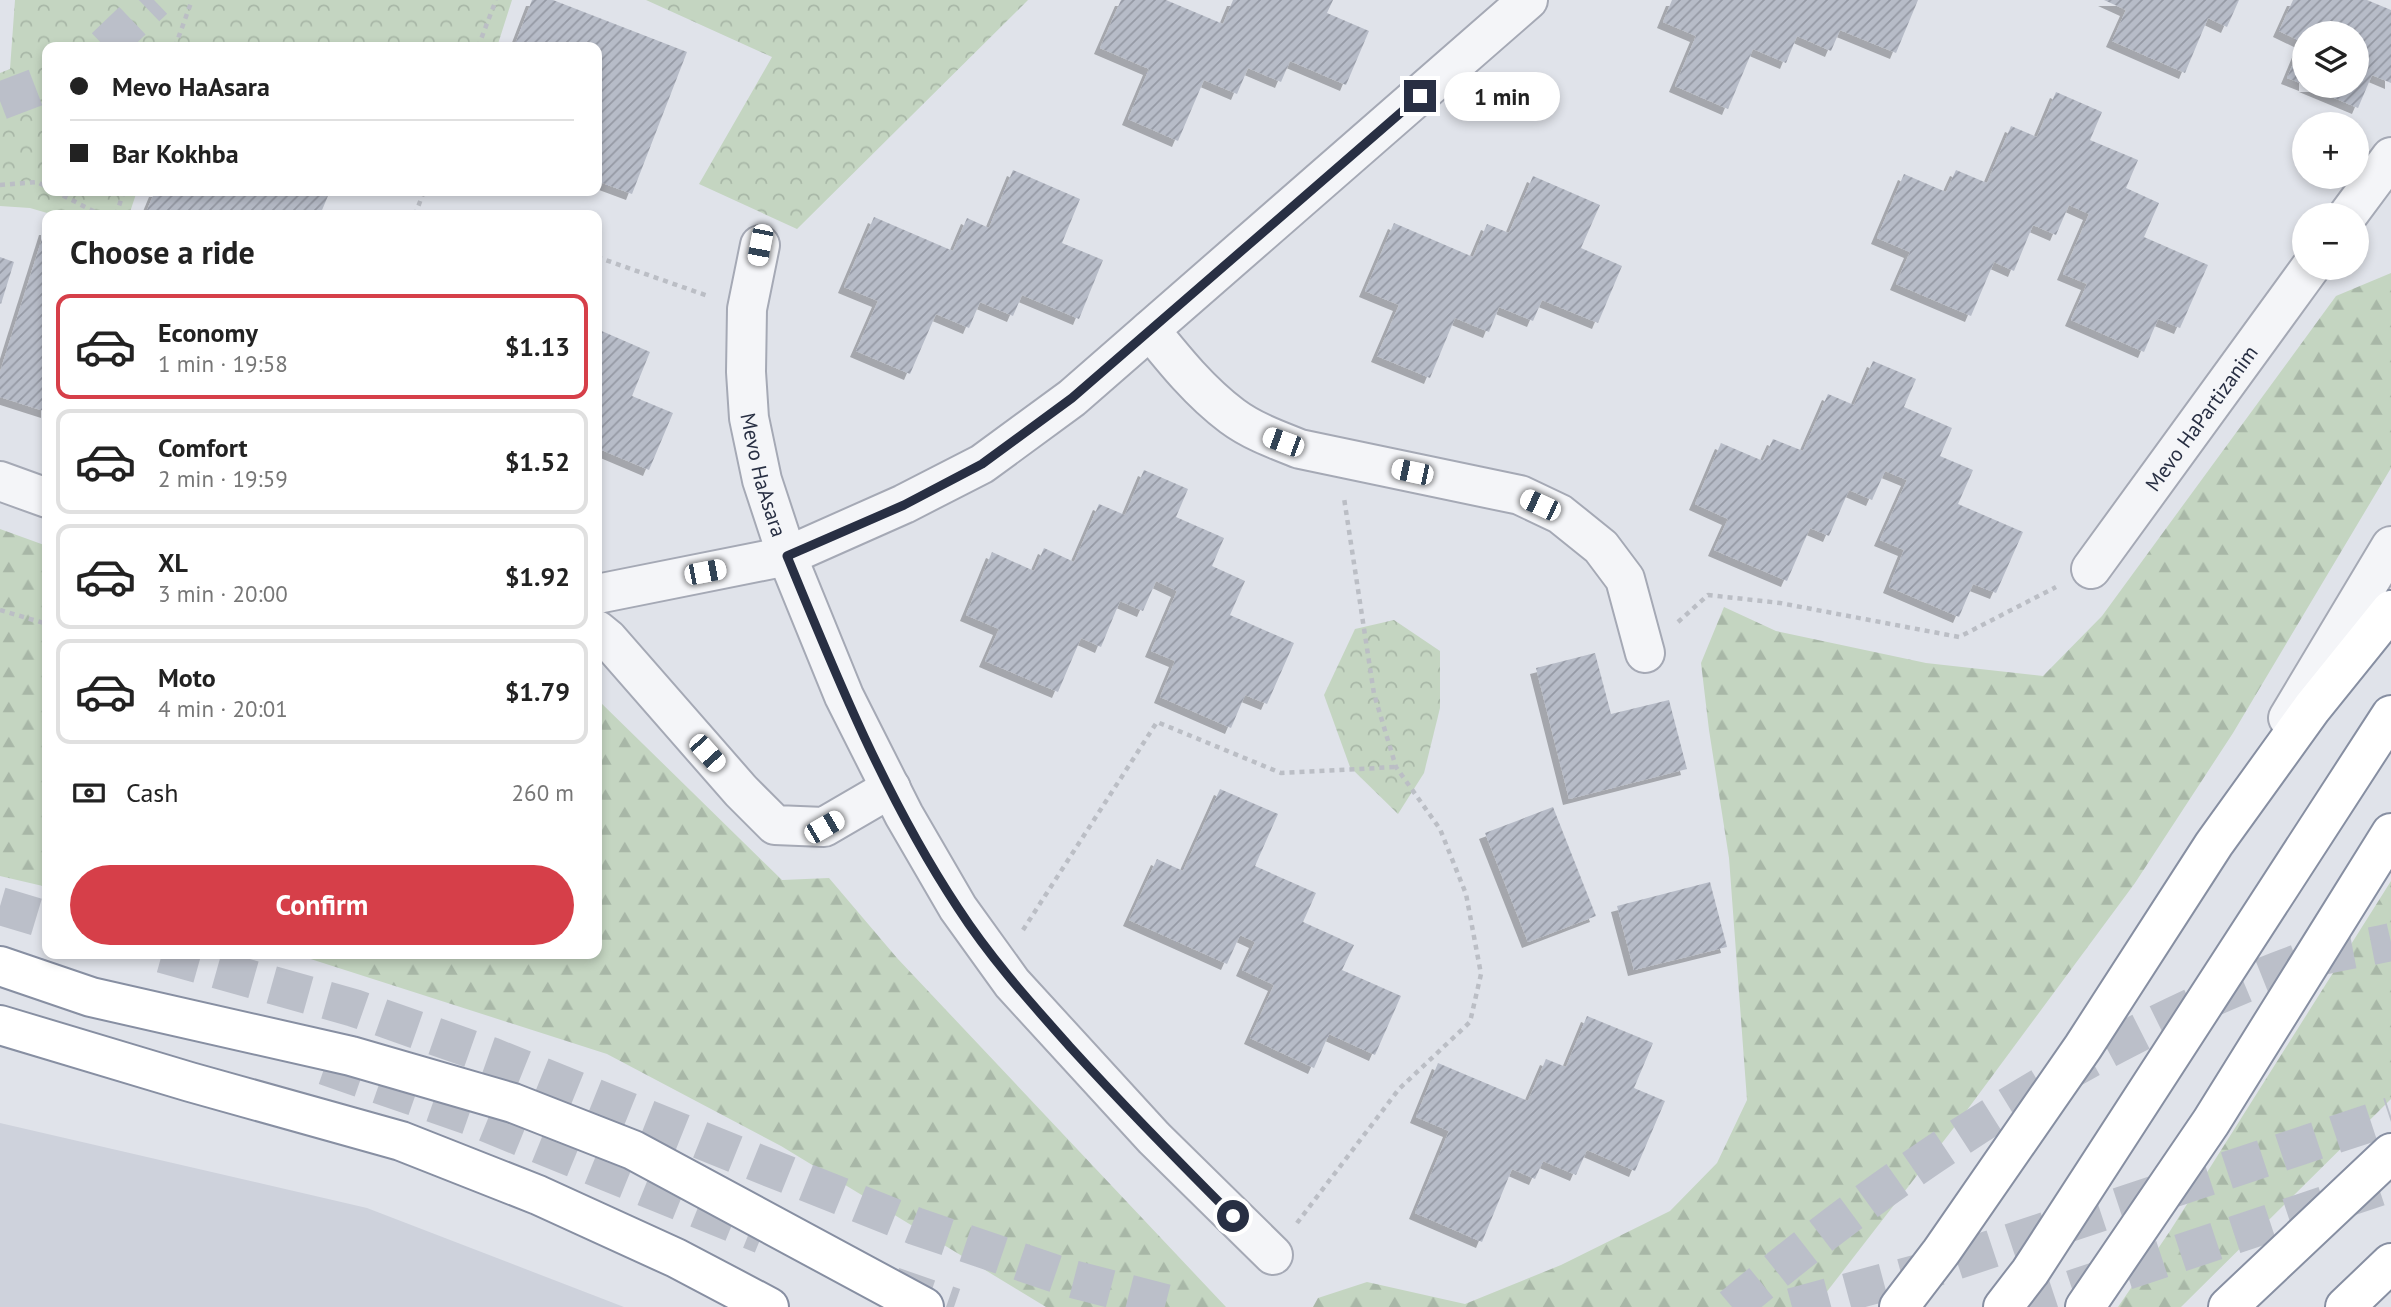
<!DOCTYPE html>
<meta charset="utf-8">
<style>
body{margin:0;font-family:"PT Sans",sans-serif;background:#f2f2f2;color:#222;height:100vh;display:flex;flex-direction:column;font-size:26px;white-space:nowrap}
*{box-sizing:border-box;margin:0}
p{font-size:23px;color:#767676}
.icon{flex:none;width:38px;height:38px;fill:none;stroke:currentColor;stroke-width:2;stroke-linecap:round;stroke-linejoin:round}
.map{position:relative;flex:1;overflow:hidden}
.side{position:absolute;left:42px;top:210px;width:560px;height:749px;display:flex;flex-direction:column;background:#fff;border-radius:14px;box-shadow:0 4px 10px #0003}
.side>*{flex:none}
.top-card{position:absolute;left:42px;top:42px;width:560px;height:154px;border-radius:14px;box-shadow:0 4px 10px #0003;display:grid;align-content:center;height:154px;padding:0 28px;background:#fff}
.controls{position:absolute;left:2292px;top:21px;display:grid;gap:14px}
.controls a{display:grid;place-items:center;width:77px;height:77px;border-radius:50%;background:#fff;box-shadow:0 4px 10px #0003;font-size:35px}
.end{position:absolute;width:32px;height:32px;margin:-16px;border:9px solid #282f43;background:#fff;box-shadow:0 0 0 4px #fff}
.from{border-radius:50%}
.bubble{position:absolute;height:49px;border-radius:24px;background:#fff;box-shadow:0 4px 10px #0003;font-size:23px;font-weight:600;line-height:49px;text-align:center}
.car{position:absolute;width:21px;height:42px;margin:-21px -10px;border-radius:9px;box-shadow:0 0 5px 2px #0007;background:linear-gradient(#fff 24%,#345 0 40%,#fff 0 76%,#345 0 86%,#fff 0)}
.top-card b{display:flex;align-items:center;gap:24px;height:66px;font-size:26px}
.top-card b+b{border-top:2px solid #e0e0e0}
.top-card i{width:18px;height:18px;background:#222}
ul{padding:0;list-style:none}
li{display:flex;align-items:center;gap:21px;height:105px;margin:0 14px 10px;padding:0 14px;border:4px solid #e0e0e0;border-radius:14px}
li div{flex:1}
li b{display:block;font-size:26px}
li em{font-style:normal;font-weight:600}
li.selected{border-color:#d63f49}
li>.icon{width:63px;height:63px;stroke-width:1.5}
h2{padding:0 28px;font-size:32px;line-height:84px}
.pay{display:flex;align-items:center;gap:18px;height:77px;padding:0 28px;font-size:26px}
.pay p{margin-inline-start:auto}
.action{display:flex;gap:14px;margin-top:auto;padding:14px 28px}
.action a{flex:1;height:80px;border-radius:42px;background:#d63f49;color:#fff;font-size:28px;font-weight:600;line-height:80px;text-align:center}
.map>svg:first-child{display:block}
.built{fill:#ced2dc}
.forest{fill:url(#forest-firs)}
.park{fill:url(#park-crowns)}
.building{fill:url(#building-hatch);filter:url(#shadow)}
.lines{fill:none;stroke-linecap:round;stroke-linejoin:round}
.minor-tunnel{stroke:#bbbfc9;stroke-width:38;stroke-dasharray:38 19;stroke-linecap:butt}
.highway-tunnel{stroke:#bbbfc9;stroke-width:38;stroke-dasharray:38 19;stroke-linecap:butt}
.minor-casing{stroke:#a5a9b5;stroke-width:42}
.highway-casing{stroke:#878fa2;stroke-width:42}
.path{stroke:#bbbec5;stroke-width:4.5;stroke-dasharray:5 5;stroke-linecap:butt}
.minor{stroke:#f4f5f8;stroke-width:38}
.highway{stroke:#fff;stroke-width:38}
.route{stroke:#282f43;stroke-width:9}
.labels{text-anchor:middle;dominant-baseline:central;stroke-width:5;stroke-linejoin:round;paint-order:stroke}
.street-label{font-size:21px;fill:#282f43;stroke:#f0f3f7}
</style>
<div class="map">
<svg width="2391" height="1307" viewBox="0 0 2391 1307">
<defs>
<pattern id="forest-firs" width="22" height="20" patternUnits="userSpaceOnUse" patternTransform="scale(1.75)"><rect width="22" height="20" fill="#c4d5c1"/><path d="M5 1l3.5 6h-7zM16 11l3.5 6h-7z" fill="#a8b7a7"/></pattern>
<pattern id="park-crowns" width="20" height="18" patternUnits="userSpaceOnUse" patternTransform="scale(1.75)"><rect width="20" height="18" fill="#c4d5c1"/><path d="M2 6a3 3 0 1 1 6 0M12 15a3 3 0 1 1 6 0" fill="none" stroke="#a8b7a7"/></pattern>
<pattern id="building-hatch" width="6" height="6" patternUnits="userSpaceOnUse" patternTransform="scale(1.75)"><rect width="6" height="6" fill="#b7bcc8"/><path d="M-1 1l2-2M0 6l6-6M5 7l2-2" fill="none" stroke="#9599a4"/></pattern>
<filter id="shadow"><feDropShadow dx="-6" dy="6" stdDeviation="0" flood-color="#0004"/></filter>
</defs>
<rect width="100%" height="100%" fill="#e0e3ea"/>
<polygon class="built" points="0,1123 367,1208 624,1307 0,1307"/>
<g class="forest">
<polygon points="2391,273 2391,468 2233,733 2135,883 1956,1125 1815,1307 1313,1307 1318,1298 1367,1282 1465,1304 1561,1265 1670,1211 1717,1163 1747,1100 1729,858 1709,730 1701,663 1724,607 1776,631 1926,663 2043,676 2102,616 2336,296"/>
<polygon points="0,529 47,546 47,887 0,876"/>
<polygon points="597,699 782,880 829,878 897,958 1226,1307 1046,1307 781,1146 607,1054 295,954 597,954"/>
<polygon points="2391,881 2391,1099 2181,1307 2118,1307 2170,1231"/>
</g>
<g class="park">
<polygon points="15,0 512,0 497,47 47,47 47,191 137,191 129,215 54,215 30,208 0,206 0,73 10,69"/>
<polygon points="646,0 1028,0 797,229 699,184 772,57"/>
<polygon points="1394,620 1440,651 1440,708 1424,773 1398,814 1350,767 1324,695 1355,629"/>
</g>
<g class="building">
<polygon points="532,0 553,0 687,52 632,194 597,181 597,47 514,47"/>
<polygon points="1121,0 1166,0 1223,24 1233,0 1333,0 1327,13 1369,31 1346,85 1290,61 1281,82 1248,68 1237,94 1204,80 1178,141 1128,119 1149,69 1100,48"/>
<polygon points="1672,0 1918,0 1896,53 1840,30 1831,51 1797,36 1786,63 1753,49 1728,109 1675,86 1696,36 1663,22"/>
<polygon points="2104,0 2239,0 2227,27 2208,18 2185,73 2112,41 2126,10"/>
<polygon points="2293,0 2367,0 2391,10 2391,83 2372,75 2358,108 2305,86 2357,86 2357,33 2305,33 2305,85 2287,78 2302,42 2279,31"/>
<polygon points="2056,92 2102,112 2090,140 2138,160 2126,188 2159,203 2144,237 2208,265 2180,328 2158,319 2144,352 2071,320 2087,284 2063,274 2089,214 2069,205 2056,235 2033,225 2014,271 1994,262 1971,316 1896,284 1910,252 1877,238 1904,174 1946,192 1956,170 1987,183 2011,126 2037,137"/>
<polygon points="1013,170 1080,199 1062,243 1103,260 1079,319 1022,295 1013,316 980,302 969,328 936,314 910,374 856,351 878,301 844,287 874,217 953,251 967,218 989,228"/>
<polygon points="1533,176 1600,205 1581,248 1622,266 1598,323 1542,300 1533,321 1499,307 1489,332 1455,318 1430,378 1377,356 1399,305 1365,291 1394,223 1473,257 1487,224 1509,233"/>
<polygon points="155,191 330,191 320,215 145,215"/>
<polygon points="45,229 47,229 47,412 0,397 0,372"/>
<polygon points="0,257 14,262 1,304 0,303"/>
<polygon points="597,329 650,352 632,396 673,413 649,470 597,448"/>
<polygon points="1873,361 1916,379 1904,407 1952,428 1940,456 1973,470 1958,504 2023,532 1996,593 1973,584 1959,617 1889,587 1904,550 1880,540 1907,480 1885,471 1872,500 1849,490 1829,536 1810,528 1787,581 1714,550 1728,519 1695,504 1721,443 1763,461 1773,439 1803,451 1828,394 1854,405"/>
<polygon points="1144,470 1188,489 1176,517 1224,538 1212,566 1245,581 1230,615 1294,643 1267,704 1245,695 1231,728 1160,697 1175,661 1151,651 1177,591 1156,581 1143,611 1120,601 1101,647 1081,638 1058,692 985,661 999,629 966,615 992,552 1034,571 1044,548 1074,562 1099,504 1125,515"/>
<polygon points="1595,653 1611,714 1669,700 1687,769 1569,799 1536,668"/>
<polygon points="1220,789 1278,814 1255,866 1316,893 1303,922 1354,945 1342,970 1401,996 1375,1055 1329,1034 1314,1068 1250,1038 1274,985 1242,970 1255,942 1240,935 1227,964 1129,920 1157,859 1183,871"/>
<polygon points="1553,807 1596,916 1528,942 1485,833"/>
<polygon points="1710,882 1727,947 1634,970 1617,906"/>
<polygon points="1587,1016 1653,1043 1634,1088 1665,1101 1635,1171 1587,1150 1576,1175 1543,1161 1535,1179 1512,1169 1482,1242 1415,1213 1449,1131 1416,1117 1438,1063 1528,1101 1546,1059 1566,1067"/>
</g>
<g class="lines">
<g class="minor-tunnel">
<polyline points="105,47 154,0"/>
<polyline points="0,101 47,83"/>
</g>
<g class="highway-tunnel">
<polyline points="0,906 47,920"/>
<polyline points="162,954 354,1008 491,1056 915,1226 1065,1277 1181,1307"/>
<polyline points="325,1066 469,1116 762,1235"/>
<polyline points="893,1286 954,1307"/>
<path d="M 1732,1307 C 1896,1169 2096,1037 2298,963 C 2327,953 2361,949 2391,942"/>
<polyline points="1792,1307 1919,1273 2391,1116"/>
<polyline points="2018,1307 2391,1183"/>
</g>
<g class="minor-casing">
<g id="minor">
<polyline points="2348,215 2391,157"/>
<path id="s1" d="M 760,245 L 747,309 L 746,372 L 749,418 L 762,480 L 787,556 L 844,696 L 904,815 L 958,908 L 1012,983 L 1154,1138 L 1273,1255"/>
<path d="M 1150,330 C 1175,361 1200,392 1232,416 C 1252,431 1277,440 1300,449 L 1520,495 L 1560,514 L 1601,547 L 1625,579 L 1645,653"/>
<polyline points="0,481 47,498"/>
<path id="s2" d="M 2091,569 L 2310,268"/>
<polyline points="597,594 787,556 904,504 982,464 1072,398 1528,0"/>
<polyline points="597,630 608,639 741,791 775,825 824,827 891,788"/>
<polyline points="2288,718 2391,546"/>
</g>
</g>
<g class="highway-casing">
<g id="highway">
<polyline points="0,966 91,997 351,1056 513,1103 633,1150 924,1307"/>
<polyline points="0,1025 190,1082 401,1141 538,1195 676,1258 769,1307"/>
<polyline points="1899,1307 1941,1252 2083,1047 2214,844 2312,708 2391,610"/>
<polyline points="2003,1307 2030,1272 2391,715"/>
<polyline points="2085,1307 2211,1122 2391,833"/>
<polyline points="2228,1307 2391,1153"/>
<polyline points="2345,1307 2391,1263"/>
</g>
</g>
<g class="path">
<polyline points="175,47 192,0"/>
<polyline points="478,47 496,0"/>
<polyline points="0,185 37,182 47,187"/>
<polyline points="54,191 101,215"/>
<polyline points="116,215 124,191"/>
<polyline points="415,215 424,191"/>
<polyline points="597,257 708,296"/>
<polyline points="0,610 47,624"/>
<polyline points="1678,622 1708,595 1780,603 1959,637 2056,587"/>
<polyline points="1023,930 1157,722 1281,773 1396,767"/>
<polyline points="1297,1223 1399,1089 1470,1022 1481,974 1466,894 1440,829 1396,767 1374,694 1344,498"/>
</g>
<use href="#minor" class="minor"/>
<use href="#highway" class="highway"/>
</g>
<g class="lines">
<path class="route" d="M 1233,1216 C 1178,1161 1124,1106 1071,1048 C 1031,1003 991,959 958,908 C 886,799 836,676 787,556 L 904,505 L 982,464 L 1072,398 L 1420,96"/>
</g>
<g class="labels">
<g class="street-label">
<text stroke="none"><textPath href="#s2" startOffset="187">Mevo HaPartizanim</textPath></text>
<text stroke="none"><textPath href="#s1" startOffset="233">Mevo HaAsara</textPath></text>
</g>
</g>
</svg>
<div class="controls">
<a><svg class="icon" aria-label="layers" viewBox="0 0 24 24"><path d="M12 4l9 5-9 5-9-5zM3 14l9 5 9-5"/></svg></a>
<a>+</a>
<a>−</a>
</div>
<i class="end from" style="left:1233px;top:1216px"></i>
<i class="end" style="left:1420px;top:96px"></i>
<div class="bubble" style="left:1444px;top:72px;width:116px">1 min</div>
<i class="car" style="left:760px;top:245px;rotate:191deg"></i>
<i class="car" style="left:1283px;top:442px;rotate:290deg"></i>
<i class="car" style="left:1412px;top:472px;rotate:282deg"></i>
<i class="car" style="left:1540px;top:505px;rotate:295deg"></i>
<i class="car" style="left:705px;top:572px;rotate:79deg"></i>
<i class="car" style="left:707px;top:753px;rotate:138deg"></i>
<i class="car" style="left:824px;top:827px;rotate:60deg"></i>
<div class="top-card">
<b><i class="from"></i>Mevo HaAsara</b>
<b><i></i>Bar Kokhba</b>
</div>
<section class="side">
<h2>Choose a ride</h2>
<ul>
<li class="selected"><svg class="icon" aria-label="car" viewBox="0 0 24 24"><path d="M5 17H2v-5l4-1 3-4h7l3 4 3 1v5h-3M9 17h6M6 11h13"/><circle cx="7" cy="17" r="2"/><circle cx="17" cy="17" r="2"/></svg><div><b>Economy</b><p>1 min · 19:58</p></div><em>$1.13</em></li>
<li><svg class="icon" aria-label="car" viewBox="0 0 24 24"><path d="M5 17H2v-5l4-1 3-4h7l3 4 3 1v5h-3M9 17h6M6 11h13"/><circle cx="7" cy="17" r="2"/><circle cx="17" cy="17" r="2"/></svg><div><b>Comfort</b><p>2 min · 19:59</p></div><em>$1.52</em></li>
<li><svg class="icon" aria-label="car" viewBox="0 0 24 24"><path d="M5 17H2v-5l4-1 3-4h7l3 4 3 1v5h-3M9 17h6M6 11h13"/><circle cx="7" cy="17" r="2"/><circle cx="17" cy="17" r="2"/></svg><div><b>XL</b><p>3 min · 20:00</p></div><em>$1.92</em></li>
<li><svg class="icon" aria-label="car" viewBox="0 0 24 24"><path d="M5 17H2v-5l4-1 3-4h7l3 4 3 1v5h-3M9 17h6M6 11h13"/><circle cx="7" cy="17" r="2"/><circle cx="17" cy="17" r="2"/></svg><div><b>Moto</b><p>4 min · 20:01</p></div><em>$1.79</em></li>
</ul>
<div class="pay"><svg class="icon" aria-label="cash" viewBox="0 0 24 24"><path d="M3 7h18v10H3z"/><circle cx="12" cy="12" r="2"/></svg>Cash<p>260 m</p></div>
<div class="action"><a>Confirm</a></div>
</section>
</div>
